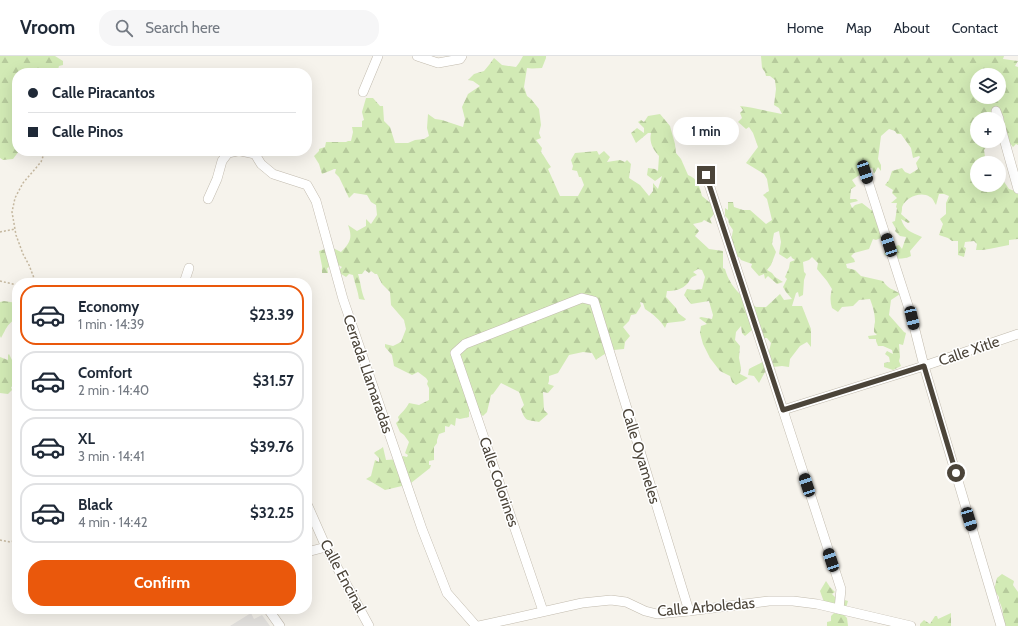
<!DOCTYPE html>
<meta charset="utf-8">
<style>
body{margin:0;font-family:Cabin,sans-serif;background:#f6f6f7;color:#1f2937;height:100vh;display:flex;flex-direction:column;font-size:15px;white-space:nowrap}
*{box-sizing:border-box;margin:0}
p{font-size:13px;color:#747a83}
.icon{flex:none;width:22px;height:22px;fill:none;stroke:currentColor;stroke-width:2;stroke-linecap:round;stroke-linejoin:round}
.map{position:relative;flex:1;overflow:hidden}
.sheet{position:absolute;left:12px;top:222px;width:300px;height:336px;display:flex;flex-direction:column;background:#fff;border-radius:16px;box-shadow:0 4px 16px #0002}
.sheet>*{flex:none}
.hud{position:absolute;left:12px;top:12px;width:300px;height:88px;border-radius:16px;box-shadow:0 4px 16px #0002;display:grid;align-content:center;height:88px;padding:0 16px;background:#fff}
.tools{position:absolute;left:970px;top:12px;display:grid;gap:8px}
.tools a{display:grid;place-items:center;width:36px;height:36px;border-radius:50%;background:#fff;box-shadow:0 4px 16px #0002;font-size:20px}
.end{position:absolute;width:18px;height:18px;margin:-9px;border:5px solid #4b4439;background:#fff;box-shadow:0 0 0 2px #fff}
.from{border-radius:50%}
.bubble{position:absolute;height:28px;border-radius:14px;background:#fff;box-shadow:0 4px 16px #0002;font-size:13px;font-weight:700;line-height:28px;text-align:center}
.car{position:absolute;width:12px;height:24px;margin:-12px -6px;border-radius:5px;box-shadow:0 0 3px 1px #0007;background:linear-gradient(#222 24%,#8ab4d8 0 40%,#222 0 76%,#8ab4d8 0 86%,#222 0)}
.hud b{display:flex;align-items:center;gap:14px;height:38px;font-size:15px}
.hud b+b{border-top:1px solid #e0e1e3}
.hud i{width:10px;height:10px;background:#1f2937}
ul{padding:7px 0 0;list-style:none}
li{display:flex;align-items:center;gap:12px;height:60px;margin:0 8px 6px;padding:0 8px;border:2px solid #e0e1e3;border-radius:16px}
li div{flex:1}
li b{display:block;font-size:15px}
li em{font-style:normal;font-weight:700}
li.selected{border-color:#ea580c}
li>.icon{width:36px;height:36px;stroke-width:1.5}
.primary-button{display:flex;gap:8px;margin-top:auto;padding:8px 16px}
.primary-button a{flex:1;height:46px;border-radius:16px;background:#ea580c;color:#fff;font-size:16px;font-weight:700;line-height:46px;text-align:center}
header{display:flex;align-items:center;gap:24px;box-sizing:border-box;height:56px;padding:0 20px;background:#fff;border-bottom:1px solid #e0e1e3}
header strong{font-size:19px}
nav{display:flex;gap:22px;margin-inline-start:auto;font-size:14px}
.search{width:280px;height:36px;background:#f6f6f7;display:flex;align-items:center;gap:10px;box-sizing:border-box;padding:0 14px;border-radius:16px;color:#747a83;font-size:15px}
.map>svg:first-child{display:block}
.forest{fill:url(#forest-firs);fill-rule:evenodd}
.parking{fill:#e5e3e0}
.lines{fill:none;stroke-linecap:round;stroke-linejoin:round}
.minor-casing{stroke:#c2bbae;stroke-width:10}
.path{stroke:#c4b79f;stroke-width:1.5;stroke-dasharray:2 2;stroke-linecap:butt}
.minor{stroke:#fff;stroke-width:9}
.route{stroke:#4b4439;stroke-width:5}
.labels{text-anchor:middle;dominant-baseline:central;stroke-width:3;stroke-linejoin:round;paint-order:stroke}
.street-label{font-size:15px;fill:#4b4439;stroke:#fff}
</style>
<header>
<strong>Vroom</strong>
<div class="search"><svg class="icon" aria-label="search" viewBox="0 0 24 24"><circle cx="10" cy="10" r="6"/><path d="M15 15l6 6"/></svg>Search here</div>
<nav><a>Home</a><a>Map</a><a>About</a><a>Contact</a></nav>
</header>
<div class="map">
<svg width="1018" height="570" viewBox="0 0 1018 570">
<defs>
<pattern id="forest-firs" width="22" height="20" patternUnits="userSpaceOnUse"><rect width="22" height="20" fill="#d2eab5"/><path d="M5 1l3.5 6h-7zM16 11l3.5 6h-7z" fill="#b6ca9c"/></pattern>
</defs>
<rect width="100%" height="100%" fill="#f6f3ec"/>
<g class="forest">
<polygon points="0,0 55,0 63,5 63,9 59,10 57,17 50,16 46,13 46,17 17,17 17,95 19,95 13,103 3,104 0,102"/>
<path d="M 523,0 L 546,0 L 546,2 L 542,12 C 537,12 532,13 527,12 L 524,31 L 527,40 L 531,43 L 539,53 L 541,69 L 539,77 L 541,82 L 536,84 L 542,92 L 541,96 C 545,101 547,106 551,111 L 548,113 L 560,140 L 578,140 L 584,129 L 581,121 L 579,121 L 577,115 L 572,114 L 573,110 L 571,104 L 575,97 L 597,95 L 599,99 L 604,95 L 610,101 L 607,106 L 620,104 L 625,106 L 627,104 L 631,108 L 629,122 L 640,129 L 649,140 L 653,135 L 653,127 L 658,133 L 662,120 L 655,125 L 647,119 L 648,112 L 655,113 L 658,115 L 659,100 C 653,93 649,87 651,77 L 648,77 L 636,87 L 631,77 L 637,72 L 644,77 L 644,72 L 638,66 L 641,64 L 644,66 L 648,60 L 660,58 L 670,70 L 675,88 L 676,97 L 681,103 L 688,119 C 697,122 700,131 702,140 L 714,150 L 717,154 L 710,163 L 712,168 L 704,164 L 702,166 L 693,168 L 699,175 L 695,180 L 709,193 L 723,195 L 723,212 L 725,213 C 728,224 734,233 743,241 C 747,245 752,247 756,251 L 766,251 L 780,238 L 784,244 L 792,243 L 786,236 L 783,231 L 787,223 L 785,221 L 789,212 L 790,206 L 795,204 L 792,202 L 791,200 L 787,203 L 779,198 L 781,186 L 779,175 L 774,177 L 772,188 L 776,196 L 771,209 L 767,214 L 772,217 L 775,221 L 783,226 L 777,228 L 768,220 L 765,223 L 764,218 L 759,220 L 751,211 L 752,208 L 741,204 L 739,201 L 728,201 L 733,174 L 729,168 L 728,163 L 725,160 L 725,152 L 728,154 L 728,146 L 733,146 L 734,151 L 743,154 L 750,154 L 766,168 L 772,164 L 767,143 L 763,139 L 769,135 L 767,123 L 764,118 L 746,107 L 758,91 L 753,77 L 749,71 L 746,73 L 738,66 L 742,62 L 740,57 L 743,54 L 740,50 C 754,51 768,56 782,58 L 779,52 L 774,49 L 776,33 L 775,24 L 770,20 L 766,20 L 765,16 L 762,12 L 761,0 L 1004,0 L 1003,3 L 1018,5 L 1015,10 L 1018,11 L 1018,89 L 1016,88 L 1013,91 L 1005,81 L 999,83 L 999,63 L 977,63 L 977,85 L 991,85 L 984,94 L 986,107 L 977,107 L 977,129 L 999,129 L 999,115 L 1000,120 L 1009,133 L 1018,136 L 1018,183 L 1009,184 L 1009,189 C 1002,190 996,192 989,193 C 985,194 980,194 976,194 L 977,188 L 974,185 L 965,186 L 964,191 L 966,192 L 964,201 L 958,199 L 958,185 L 952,185 L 948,182 L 939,179 L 943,168 L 940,163 L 946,158 L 946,147 L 949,140 L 944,138 L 939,138 L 936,149 C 934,146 933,142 930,141 C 921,135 906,141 902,151 C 902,153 902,156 901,158 L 910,166 L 908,167 L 901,163 C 905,175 911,176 922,181 L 910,195 L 911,200 C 903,204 891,204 884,198 L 888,190 L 893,191 L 899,189 L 902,193 L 906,181 L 900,180 L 895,175 L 896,173 L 892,166 L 895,165 L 897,152 L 896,151 L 897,147 L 891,147 L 897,142 L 892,137 L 893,134 L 885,129 L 889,124 L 892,115 L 902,112 L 905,116 L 910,118 L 918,113 L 916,107 L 920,101 L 919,100 L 913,102 L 911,92 L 901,78 L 897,78 L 895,75 L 889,73 L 881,80 L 878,103 L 881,109 L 881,115 L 878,111 L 874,118 L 872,112 L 870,112 L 852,124 L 856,130 L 851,133 L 850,143 L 856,143 L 858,145 L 850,147 L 852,152 L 855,149 L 862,147 L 871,154 L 879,154 L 883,181 L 876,184 L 873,183 L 869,193 L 854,197 L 851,200 L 854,203 L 855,206 L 846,208 L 847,212 L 855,214 L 861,220 L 883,225 C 889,234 892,232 900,238 L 891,244 L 889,259 L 904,276 L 906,277 L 903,289 L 899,288 L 900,301 L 899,305 L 901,310 L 893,314 L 884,311 L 884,307 L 890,306 L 889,301 L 885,298 L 887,295 L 893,298 L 892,294 L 883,290 L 878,290 L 876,285 L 876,283 L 869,283 L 868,280 L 877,279 L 874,276 C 874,273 874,270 875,266 C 875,257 873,251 870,243 L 859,244 L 853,250 L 842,251 L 838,256 L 832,252 C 830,246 830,240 832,233 L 827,225 L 817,213 L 818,207 L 812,201 L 809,204 L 803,206 L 804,216 L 806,218 L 804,224 L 803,239 L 799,241 L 798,236 L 796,237 L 792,250 L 802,250 L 811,273 L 811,291 L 807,286 L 800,290 L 790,303 L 789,311 L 782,310 L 773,311 L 776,314 L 765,316 L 759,327 L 754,320 L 748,319 L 749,313 C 765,305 767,306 771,287 L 767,282 L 764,282 L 752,274 L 745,280 L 742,277 L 741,270 L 736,276 L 735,284 L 740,290 L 739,302 L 741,312 L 740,318 L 748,322 L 736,329 L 732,326 L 730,320 L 720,315 L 710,302 L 703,288 L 700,277 L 701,270 L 707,268 L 699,262 L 701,261 L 712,263 L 713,259 L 709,245 L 691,248 L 684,239 L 687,233 L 694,234 L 702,233 L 705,221 L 702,214 L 698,213 L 693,216 L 697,219 C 689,222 692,222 688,227 C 682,234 674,235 667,235 L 666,241 L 676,252 L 678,257 L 686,263 L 684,265 L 667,267 L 665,272 C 660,264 653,258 645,253 L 643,247 L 640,246 L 641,250 L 636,258 L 631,259 L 629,265 L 623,271 L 630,280 L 625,286 L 624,293 C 616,294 612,293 605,298 C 602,300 599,301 596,304 L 592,297 L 583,296 L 569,299 L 558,317 L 549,320 L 549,325 L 548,328 L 554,330 L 548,337 L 543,336 L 544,354 L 548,358 L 539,366 C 527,363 526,367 521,353 L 524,349 L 519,336 L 501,327 L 493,338 L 491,339 L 487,356 L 483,360 L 479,357 L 470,354 L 469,356 L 469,361 L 460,363 L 456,362 L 455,370 L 451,368 L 449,371 L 445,370 L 445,376 L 439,378 L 437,384 L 437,387 L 434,391 L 434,404 L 429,405 L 429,409 L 431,409 L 430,412 L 411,427 L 407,433 L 402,430 L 385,434 C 378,430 373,426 366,423 L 371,420 L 375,404 L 379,406 L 379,402 L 374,397 C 377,394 380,394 383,391 L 386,404 L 400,403 L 403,400 L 407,401 L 408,399 L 405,397 L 409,386 L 404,379 L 400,376 L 396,367 L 399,364 L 398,361 C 402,356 406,353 409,347 L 419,349 L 429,344 L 429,332 L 427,328 L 428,325 L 426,322 L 418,316 L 412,319 L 394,310 L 392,299 L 385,291 L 385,288 L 393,290 L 401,286 L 406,273 L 404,264 L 391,249 L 390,236 L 382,228 L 377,218 L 375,218 L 371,215 L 369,217 L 365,214 L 362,218 L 358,218 C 361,227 361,236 365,244 L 359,243 C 358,235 355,228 353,219 L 349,218 L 346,221 L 338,216 L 340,213 L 342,211 L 338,209 L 337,206 L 335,209 L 327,212 L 328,217 L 322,217 L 322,210 L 319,195 L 331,191 L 341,196 C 350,187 353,182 348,169 L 357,175 L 366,170 L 366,163 L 371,168 L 377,159 L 376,149 L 371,146 L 367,139 L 354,137 L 349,142 L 339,121 L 335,117 L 336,113 L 334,113 L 332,114 L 322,118 L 319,108 L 314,100 L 319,95 L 319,93 L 325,91 L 326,86 L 346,86 L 348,85 L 351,85 L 353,76 L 352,71 L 362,71 L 362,65 L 364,64 L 362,56 L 366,42 L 373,42 L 380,50 L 383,50 L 384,65 L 390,71 L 395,87 L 408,87 L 415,84 L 424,83 L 429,80 L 427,72 L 428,58 L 435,63 L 442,64 L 463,71 L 465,63 L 462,51 L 468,38 L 480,30 L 473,25 L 468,24 L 474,18 L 484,15 L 489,9 L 494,2 L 502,9 L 516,11 L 519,7 ZM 977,19 L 999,19 L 999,41 L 977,41 Z"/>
<path d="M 4,245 L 17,247 L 17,256 L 14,259 L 17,262 C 6,269 7,272 1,282 L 0,280 L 0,246 Z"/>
<polygon points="9,298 13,306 17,306 17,328 14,330 11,331 12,334 8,338 0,337 0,301 8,304 8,299"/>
<path d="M 1002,518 L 1014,525 L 1013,529 L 1018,536 L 1018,570 L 1003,570 C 1004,561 1003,552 999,545 L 999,541 L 994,534 L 997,522 Z"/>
<polygon points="826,525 830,531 835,536 832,538 835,541 848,545 846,552 843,558 847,562 848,570 827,570 827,566 831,565 831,560 834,557 837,558 840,551 824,546 820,535"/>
<polygon points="951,557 951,570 920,570 920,568 924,564 930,568 935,560 937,560 938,563"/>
</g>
<polygon class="parking" points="251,557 254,563 262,559 270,570 230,570"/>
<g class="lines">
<g class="minor-casing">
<g id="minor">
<polyline points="417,0 438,7 460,3 462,0"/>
<polyline points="363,36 378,0"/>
<polyline points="996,55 999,63"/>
<polyline points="999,65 1018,133"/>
<polyline points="241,95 255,98 261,108 273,118 307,129 316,145 343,243 422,473 447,537 476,570"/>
<polyline points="865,116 912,262 924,310 1001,570"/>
<polyline points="706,119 783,354 841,533 839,553"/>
<polyline points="208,143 217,123 222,105 228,97 237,95"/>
<polyline points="184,227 189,212"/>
<polyline points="783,354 924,310 1018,278"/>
<polyline points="307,448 326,491 369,570"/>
<polyline points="307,496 326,491"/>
<polyline points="268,553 280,570"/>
<polyline points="543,555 455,297 465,288 582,242 594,245 689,555"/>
<polyline points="479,570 582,547 611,544 626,546 645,555 657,558 689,555 769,545 793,545 817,548 911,570"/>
</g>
</g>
<g class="path">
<polyline points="0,176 15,173"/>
<polyline points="0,225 17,229"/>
<polyline points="39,227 34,222 29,209 23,198 16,179 12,156 15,142 23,127 41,106 45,95"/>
<polyline points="0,484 10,486 17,484"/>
</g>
<use href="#minor" class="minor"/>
</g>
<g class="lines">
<polyline class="route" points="706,119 783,354 924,310 956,417"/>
</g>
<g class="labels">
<g class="street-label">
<text transform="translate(969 295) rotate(-19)">Calle Xitle</text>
<text transform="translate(368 318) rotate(71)">Cerrada Llamaradas</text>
<text transform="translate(641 400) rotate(73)">Calle Oyameles</text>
<text transform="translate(499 426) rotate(71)">Calle Colorines</text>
<text transform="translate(343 520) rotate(62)">Calle Encinal</text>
<text transform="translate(706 551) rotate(-5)">Calle Arboledas</text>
</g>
</g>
</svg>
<div class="tools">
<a><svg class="icon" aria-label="layers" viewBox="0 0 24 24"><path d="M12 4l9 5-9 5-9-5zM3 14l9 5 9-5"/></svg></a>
<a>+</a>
<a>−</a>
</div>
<i class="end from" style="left:956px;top:417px"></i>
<i class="end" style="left:706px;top:119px"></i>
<div class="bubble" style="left:673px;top:61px;width:66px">1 min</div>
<i class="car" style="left:865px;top:116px;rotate:162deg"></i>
<i class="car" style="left:889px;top:189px;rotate:342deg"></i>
<i class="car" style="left:912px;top:262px;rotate:167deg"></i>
<i class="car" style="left:807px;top:429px;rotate:342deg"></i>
<i class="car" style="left:969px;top:463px;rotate:163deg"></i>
<i class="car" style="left:831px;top:504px;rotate:342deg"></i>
<div class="hud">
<b><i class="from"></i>Calle Piracantos</b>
<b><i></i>Calle Pinos</b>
</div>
<section class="sheet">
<ul>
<li class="selected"><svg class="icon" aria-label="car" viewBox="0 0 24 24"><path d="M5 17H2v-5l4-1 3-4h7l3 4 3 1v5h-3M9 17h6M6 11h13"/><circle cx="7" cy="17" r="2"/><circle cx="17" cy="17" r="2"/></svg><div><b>Economy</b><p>1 min · 14:39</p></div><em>$23.39</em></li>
<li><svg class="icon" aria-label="car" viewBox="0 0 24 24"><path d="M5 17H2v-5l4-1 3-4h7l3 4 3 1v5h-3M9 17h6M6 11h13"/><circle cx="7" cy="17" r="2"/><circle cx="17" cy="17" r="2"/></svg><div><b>Comfort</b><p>2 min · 14:40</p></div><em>$31.57</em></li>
<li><svg class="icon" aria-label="car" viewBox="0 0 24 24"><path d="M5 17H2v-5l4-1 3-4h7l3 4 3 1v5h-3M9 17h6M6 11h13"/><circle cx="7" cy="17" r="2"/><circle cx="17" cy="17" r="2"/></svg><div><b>XL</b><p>3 min · 14:41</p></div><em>$39.76</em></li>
<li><svg class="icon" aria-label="car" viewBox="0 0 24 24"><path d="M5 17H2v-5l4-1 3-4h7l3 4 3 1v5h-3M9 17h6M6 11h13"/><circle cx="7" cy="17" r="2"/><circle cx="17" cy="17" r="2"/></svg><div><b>Black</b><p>4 min · 14:42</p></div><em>$32.25</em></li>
</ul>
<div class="primary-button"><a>Confirm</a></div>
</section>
</div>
